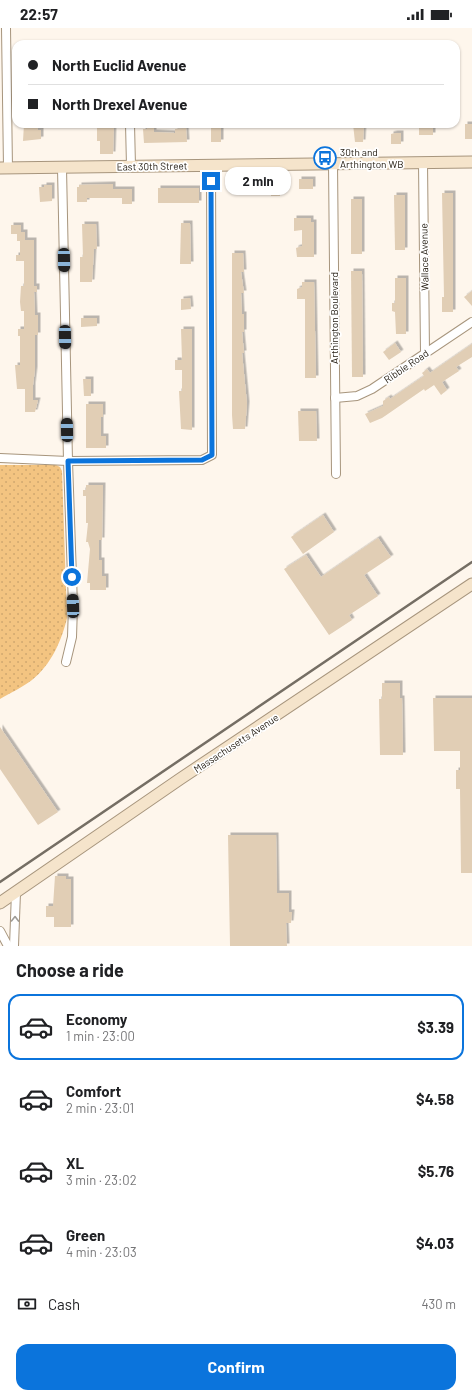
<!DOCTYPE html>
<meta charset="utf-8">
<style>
body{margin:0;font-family:Barlow,sans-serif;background:#f6f6f6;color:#202124;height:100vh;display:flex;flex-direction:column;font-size:15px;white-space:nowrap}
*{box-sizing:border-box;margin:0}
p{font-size:13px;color:#757577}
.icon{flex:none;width:22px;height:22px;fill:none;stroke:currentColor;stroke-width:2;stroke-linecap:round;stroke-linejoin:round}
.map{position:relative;height:918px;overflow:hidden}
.drawer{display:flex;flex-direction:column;background:#fff;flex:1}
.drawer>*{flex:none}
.top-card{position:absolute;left:12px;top:12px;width:448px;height:88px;border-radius:12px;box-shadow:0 1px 3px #0004;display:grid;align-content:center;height:88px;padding:0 16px;background:#fff}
.end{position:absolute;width:18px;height:18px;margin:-9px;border:5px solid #0b74dc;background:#fff;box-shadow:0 0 0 2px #fff}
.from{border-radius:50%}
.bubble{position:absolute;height:28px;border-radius:12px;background:#fff;box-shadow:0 1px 3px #0004;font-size:13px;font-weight:700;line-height:28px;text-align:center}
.car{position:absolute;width:12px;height:24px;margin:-12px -6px;border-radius:5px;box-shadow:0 0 3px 1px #0007;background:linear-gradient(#222 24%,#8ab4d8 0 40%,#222 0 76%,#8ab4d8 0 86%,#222 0)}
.top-card b{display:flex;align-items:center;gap:14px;height:38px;font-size:15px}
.top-card b+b{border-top:1px solid #e0e0e0}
.top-card i{width:10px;height:10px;background:#202124}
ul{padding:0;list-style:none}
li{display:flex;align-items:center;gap:12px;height:66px;margin:0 8px 6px;padding:0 8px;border:2px solid transparent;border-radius:12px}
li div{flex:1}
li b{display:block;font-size:15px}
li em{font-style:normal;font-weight:700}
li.selected{border-color:#0b74dc}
li>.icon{width:36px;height:36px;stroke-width:1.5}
h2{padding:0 16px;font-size:18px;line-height:48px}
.pay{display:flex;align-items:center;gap:10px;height:44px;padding:0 16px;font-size:15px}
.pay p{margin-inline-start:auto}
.action{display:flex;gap:8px;margin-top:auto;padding:8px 16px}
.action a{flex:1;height:46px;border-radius:12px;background:#0b74dc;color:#fff;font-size:16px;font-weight:700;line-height:46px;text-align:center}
.status{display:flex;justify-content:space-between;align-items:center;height:28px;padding:0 20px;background:#fff;direction:ltr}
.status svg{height:11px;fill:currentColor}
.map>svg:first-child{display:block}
.grass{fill:url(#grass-dots)}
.building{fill:#e1ceb5;filter:url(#shadow)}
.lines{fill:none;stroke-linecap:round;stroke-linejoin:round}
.street-casing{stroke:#a7957d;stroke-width:10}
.secondary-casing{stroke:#a7957d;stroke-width:13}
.street{stroke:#fff;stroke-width:8}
.secondary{stroke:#f5e4cb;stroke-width:11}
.rail{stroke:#756e64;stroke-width:2.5}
.oneway{stroke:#9e9b96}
.route{stroke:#0b74dc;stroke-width:5}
.labels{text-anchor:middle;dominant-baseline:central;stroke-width:3.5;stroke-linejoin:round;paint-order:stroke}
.poi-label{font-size:10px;fill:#272016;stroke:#fff;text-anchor:start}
.street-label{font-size:10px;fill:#272016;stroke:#fff}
</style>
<div class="status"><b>22:57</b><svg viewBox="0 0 49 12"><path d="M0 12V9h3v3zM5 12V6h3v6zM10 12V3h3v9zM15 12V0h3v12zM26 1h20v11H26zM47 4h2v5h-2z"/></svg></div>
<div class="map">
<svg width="472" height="918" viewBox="0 0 472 918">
<defs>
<pattern id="grass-dots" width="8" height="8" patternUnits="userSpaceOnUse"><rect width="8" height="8" fill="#f3c481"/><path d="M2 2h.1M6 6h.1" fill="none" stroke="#d0a86f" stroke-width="1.8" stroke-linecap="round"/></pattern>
<filter id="shadow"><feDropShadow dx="2.5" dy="-2.5" stdDeviation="0" flood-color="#0004"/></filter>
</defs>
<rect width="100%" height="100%" fill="#fef6ec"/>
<path class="grass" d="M 0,437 L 56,437 L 60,439 L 62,443 L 67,590 C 62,612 51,637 32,652 C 23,659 10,665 0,671 Z"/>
<g class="building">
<polygon points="24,96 37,96 38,102 41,102 41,111 23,113"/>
<polygon points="97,96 114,96 113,126 100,126 100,113 97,113"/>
<polygon points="147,96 154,96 154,104 175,105 175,101 186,100 187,114 144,115 143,101 147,101"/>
<rect x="211" y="96" width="10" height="18"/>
<polygon points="353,96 364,96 363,114 355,114"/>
<rect x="419" y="96" width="14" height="11"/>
<rect x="465" y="96" width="7" height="15"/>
<polygon points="395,105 401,105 401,116 391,116 391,106"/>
<rect x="299" y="151" width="14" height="10"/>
<polygon points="258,154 278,154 280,156 280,168 271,168 271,166 258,167 256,156"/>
<polygon points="113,156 113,161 132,161 132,176 122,176 122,170 87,170 87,174 77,174 77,159 79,159 79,157"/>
<polygon points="44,157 52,157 52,173 40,174 39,159 44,159"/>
<rect x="158" y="160" width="41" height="15"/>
<polygon points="442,165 453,165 453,284 442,284 442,269 444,269"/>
<polygon points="394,167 405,167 405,222 395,222"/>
<rect x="351" y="171" width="11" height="55"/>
<polygon points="294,190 311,190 311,194 314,194 314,229 297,229 296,220 302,218 302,202 294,203"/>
<polygon points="181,195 190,195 191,236 180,236"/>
<polygon points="82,196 96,196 97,221 94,221 92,254 80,254 80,229 83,229"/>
<polygon points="11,197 21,197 21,204 25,204 25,212 34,212 34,258 37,258 37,264 34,264 35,287 38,287 38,307 35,307 35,341 33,357 33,372 38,372 35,384 25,384 25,361 17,361 15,337 20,337 20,308 18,308 18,301 24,301 24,283 21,283 20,274 21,258 24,258 24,233 16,233 16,227 20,227 20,213 17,213 17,206 11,206"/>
<polygon points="232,225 243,225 244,244 241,244 244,265 241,265 242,286 244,286 244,304 242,304 244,325 242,325 247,376 245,401 233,401 232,387"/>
<polygon points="351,243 362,243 363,349 352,349"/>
<polygon points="395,250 406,250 406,306 396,306 395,284 392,283 392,275 395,275"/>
<polygon points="302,254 314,254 316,350 305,350 305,271 297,271 297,261 302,259"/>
<polygon points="472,263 472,278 464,269"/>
<polygon points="190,270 191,281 181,282 181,271"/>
<polygon points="81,290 97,290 97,298 81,299"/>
<polygon points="181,301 192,301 192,402 181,401 179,363 182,363 182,342 175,342 175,332 182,332"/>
<polygon points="395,315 401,324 389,332 383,324"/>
<polygon points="472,316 472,329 456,339 459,343 442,354 447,362 441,367 434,357 425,363 424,361 382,390 370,395 365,386 383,378 383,373 389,369 390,371 418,352 424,348 422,345 427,341 430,345"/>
<polygon points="83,351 91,351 91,368 84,368"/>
<polygon points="86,376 103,376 103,389 101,389 101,408 106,408 106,420 86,420"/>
<polygon points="298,383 316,383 317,413 299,413"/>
<polygon points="86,457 103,457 102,512 99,512 99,532 102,532 102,548 106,548 106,562 90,562 90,555 87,555 90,521 88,514 86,514 88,495 86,495 86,468 83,468 83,462 86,462"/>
<polygon points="323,487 334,504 303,526 291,509"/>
<polygon points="378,510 391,529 364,547 378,568 349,587 352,592 329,607 284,541 306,527 321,549"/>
<polygon points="382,655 400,655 400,670 402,670 403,727 380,727 379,671 382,671"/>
<polygon points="433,670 472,670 472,845 461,845 460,761 456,761 456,742 460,742 460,723 434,723"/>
<polygon points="0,699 58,784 38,797 0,741"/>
<polygon points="228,807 276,807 277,865 289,865 289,884 292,884 291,895 286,895 287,918 230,918"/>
<polygon points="55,848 66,848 66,851 71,851 71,899 54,899 54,889 46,889 46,878 53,878"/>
</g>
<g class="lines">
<g class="street-casing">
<g id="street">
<polyline points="6,0 8,140"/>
<polyline points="130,96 131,138"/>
<polyline points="423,134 425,325"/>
<polyline points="333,135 336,446"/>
<polyline points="62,140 68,433 73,578 72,609 66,634"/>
<polyline points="335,370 357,368 372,361 472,294"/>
<polyline points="0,430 68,433 202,432 212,427 211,137"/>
<polyline points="0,903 8,918"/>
<polyline points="14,918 16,864"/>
</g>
</g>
<g class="secondary-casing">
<g id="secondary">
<polyline points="0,140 472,134"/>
<polyline points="0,875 180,751 472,556"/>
</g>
</g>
<use href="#street" class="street"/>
<use href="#secondary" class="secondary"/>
<polyline class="rail" points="0,854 472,534"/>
</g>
<defs><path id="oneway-chevron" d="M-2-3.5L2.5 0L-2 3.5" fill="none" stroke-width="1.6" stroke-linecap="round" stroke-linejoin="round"/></defs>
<use class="oneway" href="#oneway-chevron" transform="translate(15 891) rotate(-89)"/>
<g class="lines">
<polyline class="route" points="72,549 68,433 202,432 212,427 211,153"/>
</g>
<defs>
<g id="bus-ring" transform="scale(1.15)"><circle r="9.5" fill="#fff" stroke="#0b74dc" stroke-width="1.5"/><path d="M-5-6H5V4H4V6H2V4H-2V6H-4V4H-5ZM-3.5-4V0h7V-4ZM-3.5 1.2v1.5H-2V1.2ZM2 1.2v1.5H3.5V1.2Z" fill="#0b74dc"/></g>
</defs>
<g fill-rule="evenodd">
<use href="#bus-ring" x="325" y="130"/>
</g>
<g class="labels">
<g class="poi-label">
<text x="340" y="124">30th and<tspan x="340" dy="12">Arthington WB</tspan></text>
</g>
<g class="street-label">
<text transform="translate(152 138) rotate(-1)">East 30th Street</text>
<text transform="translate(424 229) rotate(-91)">Wallace Avenue</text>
<text transform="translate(334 290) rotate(-90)">Arthington Boulevard</text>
<text transform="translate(406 338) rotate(-34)">Ribble Road</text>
<text transform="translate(236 715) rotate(-33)">Massachusetts Avenue</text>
</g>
</g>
</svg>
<i class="end from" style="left:72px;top:549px"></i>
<i class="end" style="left:211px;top:153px"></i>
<div class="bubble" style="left:225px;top:139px;width:66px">2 min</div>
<i class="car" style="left:64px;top:232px;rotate:179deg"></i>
<i class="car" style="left:65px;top:309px;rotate:179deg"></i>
<i class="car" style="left:67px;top:402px;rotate:359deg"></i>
<i class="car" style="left:73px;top:578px;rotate:358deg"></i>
<div class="top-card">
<b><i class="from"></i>North Euclid Avenue</b>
<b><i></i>North Drexel Avenue</b>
</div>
</div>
<section class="drawer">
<h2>Choose a ride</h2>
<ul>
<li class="selected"><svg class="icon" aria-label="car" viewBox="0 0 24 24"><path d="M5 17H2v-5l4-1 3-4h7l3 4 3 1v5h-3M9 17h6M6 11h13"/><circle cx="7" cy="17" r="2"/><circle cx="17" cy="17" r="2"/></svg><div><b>Economy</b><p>1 min · 23:00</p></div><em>$3.39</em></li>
<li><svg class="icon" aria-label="car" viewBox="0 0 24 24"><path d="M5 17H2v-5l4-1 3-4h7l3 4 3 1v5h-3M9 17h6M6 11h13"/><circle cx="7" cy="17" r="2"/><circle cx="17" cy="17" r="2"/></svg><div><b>Comfort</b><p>2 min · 23:01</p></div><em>$4.58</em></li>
<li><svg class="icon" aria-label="car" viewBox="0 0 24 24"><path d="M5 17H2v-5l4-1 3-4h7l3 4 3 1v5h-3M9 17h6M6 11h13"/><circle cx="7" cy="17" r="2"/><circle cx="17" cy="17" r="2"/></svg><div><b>XL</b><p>3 min · 23:02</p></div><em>$5.76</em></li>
<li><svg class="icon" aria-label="car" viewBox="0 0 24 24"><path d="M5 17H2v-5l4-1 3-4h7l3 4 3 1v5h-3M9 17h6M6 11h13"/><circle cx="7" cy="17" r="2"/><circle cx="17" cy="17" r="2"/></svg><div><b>Green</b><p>4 min · 23:03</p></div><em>$4.03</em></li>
</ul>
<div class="pay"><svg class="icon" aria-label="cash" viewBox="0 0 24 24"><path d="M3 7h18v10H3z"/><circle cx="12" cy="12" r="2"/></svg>Cash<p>430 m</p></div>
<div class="action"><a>Confirm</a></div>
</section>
